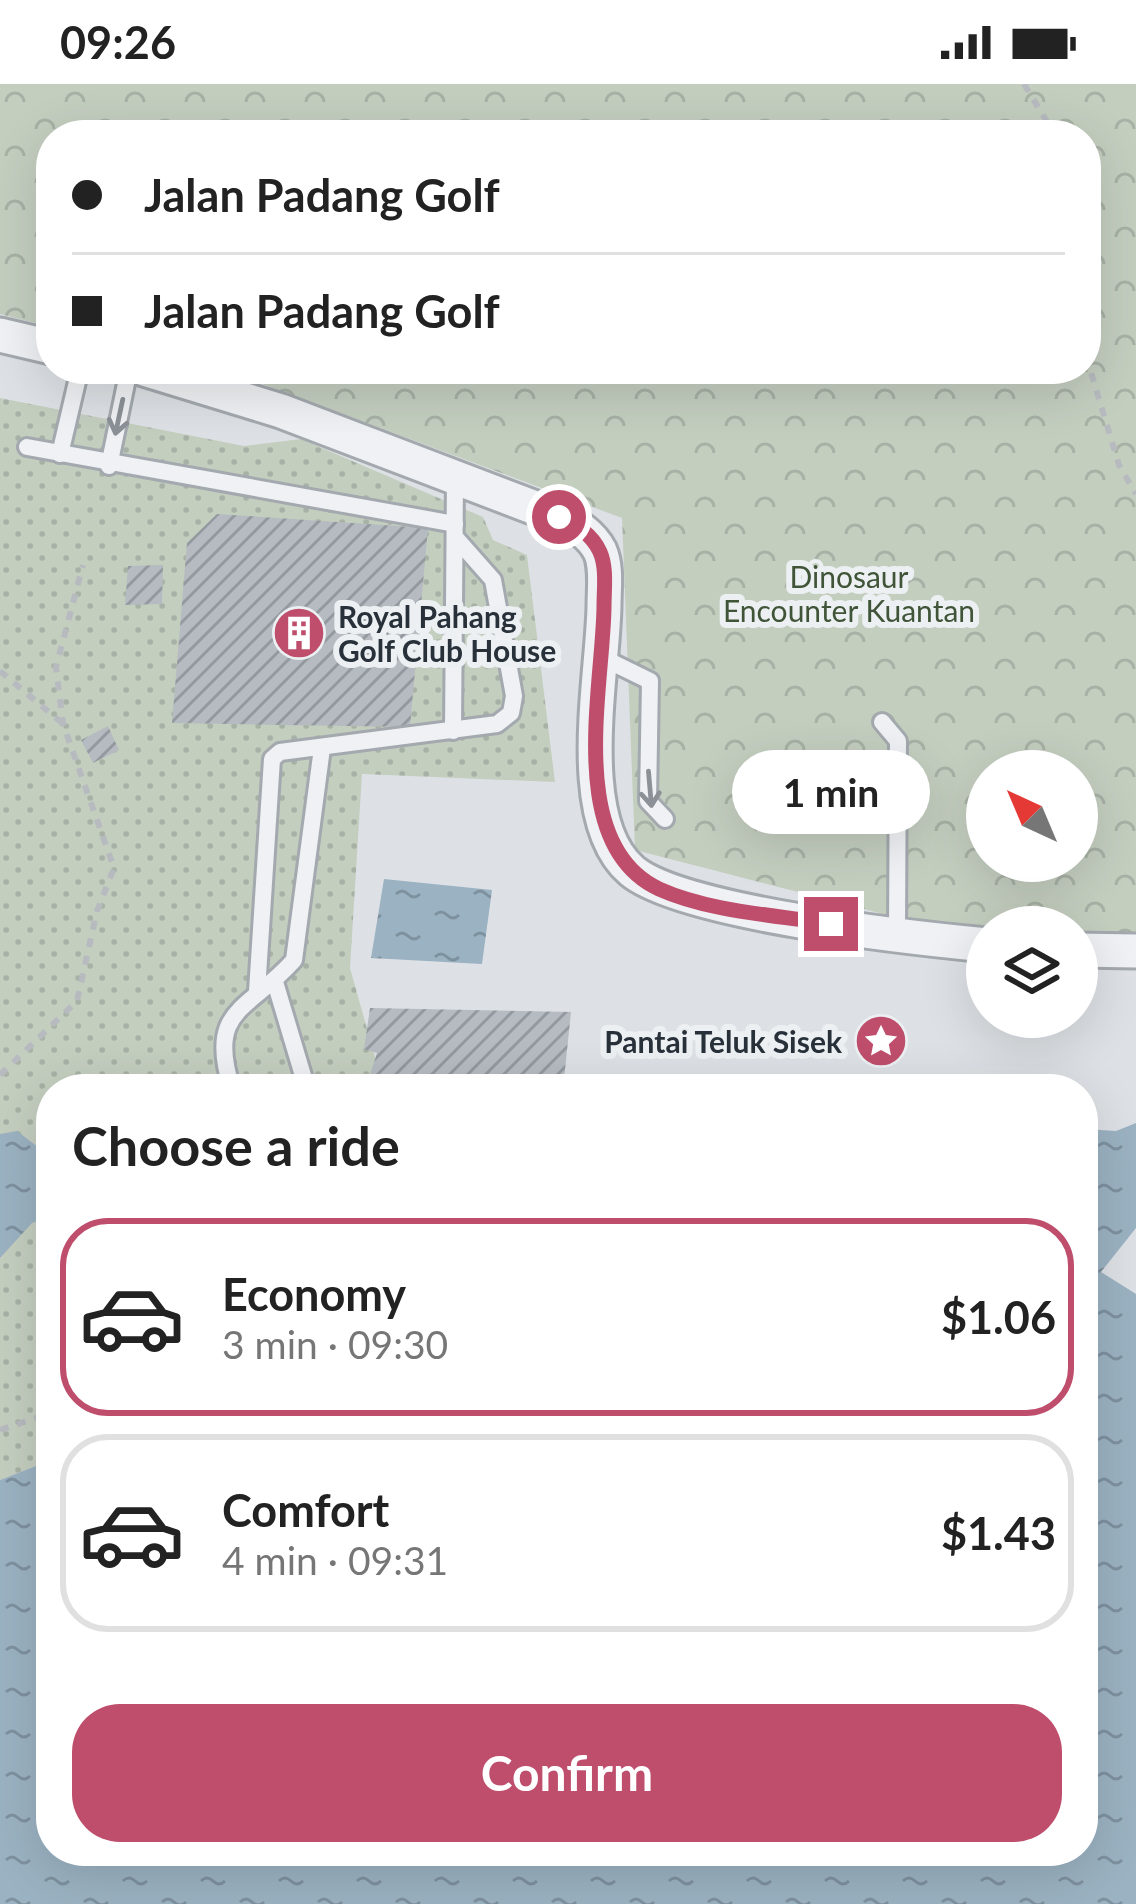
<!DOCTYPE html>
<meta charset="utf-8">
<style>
body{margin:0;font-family:Lato,sans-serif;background:#f6f6f6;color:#222;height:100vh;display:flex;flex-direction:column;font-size:45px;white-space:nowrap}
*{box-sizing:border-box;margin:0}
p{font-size:39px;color:#767676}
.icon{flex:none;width:66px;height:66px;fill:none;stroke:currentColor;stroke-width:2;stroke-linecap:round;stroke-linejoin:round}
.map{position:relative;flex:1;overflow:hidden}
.side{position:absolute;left:36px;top:990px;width:1062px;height:792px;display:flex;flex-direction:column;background:#fff;border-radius:48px;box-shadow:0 12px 48px #0002}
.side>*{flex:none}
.banner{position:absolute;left:36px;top:36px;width:1065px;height:264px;border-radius:48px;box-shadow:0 12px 48px #0002;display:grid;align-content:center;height:264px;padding:0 36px;background:#fff}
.needle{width:78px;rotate:316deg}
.fabs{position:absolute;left:966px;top:666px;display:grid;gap:24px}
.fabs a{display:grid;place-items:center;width:132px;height:132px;border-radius:50%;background:#fff;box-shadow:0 12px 48px #0002;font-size:60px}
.end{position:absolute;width:54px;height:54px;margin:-27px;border:15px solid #be4e6c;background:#fff;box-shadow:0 0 0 6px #fff}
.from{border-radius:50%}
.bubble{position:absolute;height:84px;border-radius:42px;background:#fff;box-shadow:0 12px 48px #0002;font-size:39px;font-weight:700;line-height:84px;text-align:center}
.banner b{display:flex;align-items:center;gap:42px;height:114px;font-size:45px}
.banner b+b{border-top:3px solid #e0e0e0}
.banner i{width:30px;height:30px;background:#222}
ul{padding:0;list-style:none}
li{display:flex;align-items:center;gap:36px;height:198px;margin:0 24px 18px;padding:0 12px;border:6px solid #e0e0e0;border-radius:48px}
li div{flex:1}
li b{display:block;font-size:45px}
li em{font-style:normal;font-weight:700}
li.active{border-color:#be4e6c}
li>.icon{width:108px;height:108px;stroke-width:1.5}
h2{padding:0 36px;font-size:54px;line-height:144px}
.cta{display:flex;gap:24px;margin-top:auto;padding:24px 36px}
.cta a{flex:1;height:138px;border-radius:48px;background:#be4e6c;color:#fff;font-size:48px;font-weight:700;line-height:138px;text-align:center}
.status{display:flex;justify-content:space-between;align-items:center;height:84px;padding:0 60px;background:#fff;direction:ltr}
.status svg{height:33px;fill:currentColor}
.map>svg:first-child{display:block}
.grass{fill:url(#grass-dots)}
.forest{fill:url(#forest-crowns);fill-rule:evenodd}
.water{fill:url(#water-ripples)}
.building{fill:url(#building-hatch)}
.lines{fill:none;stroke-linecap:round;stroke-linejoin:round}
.service-casing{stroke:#a3a9ae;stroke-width:22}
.minor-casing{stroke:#a3a9ae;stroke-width:39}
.path{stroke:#b7bbc0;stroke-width:6;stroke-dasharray:9 9;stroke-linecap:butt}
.service{stroke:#eff1f4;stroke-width:16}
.minor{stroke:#eff1f4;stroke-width:33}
.oneway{stroke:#8c9197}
.route{stroke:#be4e6c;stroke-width:15}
.labels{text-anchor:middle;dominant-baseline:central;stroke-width:12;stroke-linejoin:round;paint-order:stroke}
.park-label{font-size:30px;fill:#405437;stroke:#ecf0f3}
.poi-label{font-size:30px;font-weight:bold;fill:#28313a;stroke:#ecf0f3;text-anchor:start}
</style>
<div class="status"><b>09:26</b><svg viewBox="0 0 49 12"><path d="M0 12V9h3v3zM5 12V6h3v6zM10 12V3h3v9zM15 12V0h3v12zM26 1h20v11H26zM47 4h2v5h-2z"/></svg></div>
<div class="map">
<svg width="1136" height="1820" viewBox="0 0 1136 1820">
<defs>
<pattern id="grass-dots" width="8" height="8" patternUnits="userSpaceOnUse" patternTransform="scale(3)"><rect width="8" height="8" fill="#c4cebf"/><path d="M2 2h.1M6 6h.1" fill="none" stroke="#a8b1a5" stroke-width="1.8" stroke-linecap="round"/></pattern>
<pattern id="forest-crowns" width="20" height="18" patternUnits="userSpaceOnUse" patternTransform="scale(3)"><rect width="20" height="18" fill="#c4cebf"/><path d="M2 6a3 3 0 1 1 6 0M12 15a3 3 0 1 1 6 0" fill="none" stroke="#a8b1a5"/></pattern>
<pattern id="water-ripples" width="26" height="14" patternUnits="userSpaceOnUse" patternTransform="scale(3)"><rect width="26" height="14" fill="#9bb2c2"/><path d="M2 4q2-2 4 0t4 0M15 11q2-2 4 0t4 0" fill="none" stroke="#7e919f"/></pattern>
<pattern id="building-hatch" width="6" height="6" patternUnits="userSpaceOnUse" patternTransform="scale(3)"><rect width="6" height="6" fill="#b5bbc1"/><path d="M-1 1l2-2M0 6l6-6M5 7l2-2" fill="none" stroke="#93999e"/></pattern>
</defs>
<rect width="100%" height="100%" fill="#dde1e5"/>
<polygon class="grass" points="0,314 244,362 301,355 483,433 493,456 527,471 555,698 362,690 350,884 384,1005 51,1005 51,1376 0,1396"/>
<path class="forest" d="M 0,0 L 1136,0 L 1136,852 L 1077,851 L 1077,843 L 987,845 L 914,838 L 635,766 L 622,434 L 222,285 L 1086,285 L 1086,51 L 51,51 L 51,243 L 0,230 ZM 987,687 L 1077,687 L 1077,777 L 987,777 Z"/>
<g class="water">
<polygon points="384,795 492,806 482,880 371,874"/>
<polygon points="1136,1039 1136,1144 1101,1188 1136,1210 1136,1820 0,1820 0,1396 51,1376 51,1767 1083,1767 1083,1045 1116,1047"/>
<polygon points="17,1047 51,1073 51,1132 32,1139 0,1174 0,1050"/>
</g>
<g class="building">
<polygon points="217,430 428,444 410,643 172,639 187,459"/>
<polygon points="163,481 162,520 125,521 128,482"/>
<polygon points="108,642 119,666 93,679 81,656"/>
<polygon points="370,924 571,928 563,1005 390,1005 389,996 369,994 377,969 364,965"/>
</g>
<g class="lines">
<g class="service-casing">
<g id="service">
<polyline points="27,363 455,440"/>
<polyline points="60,370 80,285"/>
<polyline points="109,382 129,285"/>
<polyline points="603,574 650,597 648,717 665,735"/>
<polyline points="882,638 898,657 897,847"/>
<polyline points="453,647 455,394"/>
<polyline points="275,898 307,1005"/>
<polyline points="257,907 272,675 280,668 497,640 511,629 514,612 493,496 455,453"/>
<path d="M 232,1005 C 206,924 249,927 294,876 L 322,664"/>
</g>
</g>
<g class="minor-casing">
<g id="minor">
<polyline points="0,251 51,263"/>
<path d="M 144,285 L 281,327 L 559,433 C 576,441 591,450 600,467 C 607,483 604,504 604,522 C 603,591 572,736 632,787 C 683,829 913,854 987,861"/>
<polyline points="1077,866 1136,867"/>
</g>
</g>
<g class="path">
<polyline points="1024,0 1055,51"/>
<polyline points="1086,272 1119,381 1136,410"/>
<polyline points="0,587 62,639"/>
<polyline points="0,991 77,917 97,827 114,784 63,640 56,583 83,481"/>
<polyline points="0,1346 51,1329"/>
</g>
<use href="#service" class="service"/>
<use href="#minor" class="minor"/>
</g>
<defs><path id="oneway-shaft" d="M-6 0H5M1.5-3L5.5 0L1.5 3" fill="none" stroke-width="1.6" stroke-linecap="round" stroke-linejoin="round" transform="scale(3)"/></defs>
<g class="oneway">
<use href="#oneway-shaft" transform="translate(119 333) rotate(102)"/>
<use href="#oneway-shaft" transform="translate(650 705) rotate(85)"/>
</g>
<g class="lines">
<path class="route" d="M 559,433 C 576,441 592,450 600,468 C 607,484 604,505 604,523 C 603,604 565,761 659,805 C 710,828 776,831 831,840"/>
</g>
<defs>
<g id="building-disc" transform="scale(2.7)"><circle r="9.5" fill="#be4e6c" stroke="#ecf0f3"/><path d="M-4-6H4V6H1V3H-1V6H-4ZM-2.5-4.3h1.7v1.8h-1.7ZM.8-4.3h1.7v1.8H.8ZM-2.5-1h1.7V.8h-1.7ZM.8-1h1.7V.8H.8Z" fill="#fff"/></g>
<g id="sight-disc" transform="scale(2.7)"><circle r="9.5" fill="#be4e6c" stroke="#ecf0f3"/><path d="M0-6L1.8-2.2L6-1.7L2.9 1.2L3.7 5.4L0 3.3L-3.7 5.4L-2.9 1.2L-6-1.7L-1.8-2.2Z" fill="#fff"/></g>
</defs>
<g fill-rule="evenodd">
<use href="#building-disc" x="299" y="549"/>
<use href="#sight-disc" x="881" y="957"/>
</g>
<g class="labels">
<g class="park-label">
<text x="849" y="492">Dinosaur<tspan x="849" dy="34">Encounter Kuantan</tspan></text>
</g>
<g class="poi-label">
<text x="338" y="532">Royal Pahang<tspan x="338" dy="34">Golf Club House</tspan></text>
<text x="842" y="957" text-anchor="end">Pantai Teluk Sisek</text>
</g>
</g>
</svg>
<div class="fabs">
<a><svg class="needle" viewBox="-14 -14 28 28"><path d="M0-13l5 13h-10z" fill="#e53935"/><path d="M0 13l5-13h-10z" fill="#767676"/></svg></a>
<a><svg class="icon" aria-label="layers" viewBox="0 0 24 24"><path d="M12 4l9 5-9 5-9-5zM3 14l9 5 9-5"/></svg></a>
</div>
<i class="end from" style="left:559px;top:433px"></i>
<i class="end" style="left:831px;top:840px"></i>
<div class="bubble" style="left:732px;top:666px;width:198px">1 min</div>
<div class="banner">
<b><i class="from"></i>Jalan Padang Golf</b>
<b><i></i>Jalan Padang Golf</b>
</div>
<section class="side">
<h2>Choose a ride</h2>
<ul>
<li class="active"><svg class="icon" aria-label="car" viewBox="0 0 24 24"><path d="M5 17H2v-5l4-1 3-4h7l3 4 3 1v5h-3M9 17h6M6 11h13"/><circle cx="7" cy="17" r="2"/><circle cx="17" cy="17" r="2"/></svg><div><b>Economy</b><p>3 min · 09:30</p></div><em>$1.06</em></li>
<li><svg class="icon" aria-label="car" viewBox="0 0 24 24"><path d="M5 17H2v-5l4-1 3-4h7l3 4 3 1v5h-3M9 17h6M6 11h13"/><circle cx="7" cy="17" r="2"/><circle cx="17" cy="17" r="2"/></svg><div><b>Comfort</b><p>4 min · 09:31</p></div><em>$1.43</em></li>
</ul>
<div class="cta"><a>Confirm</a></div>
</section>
</div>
